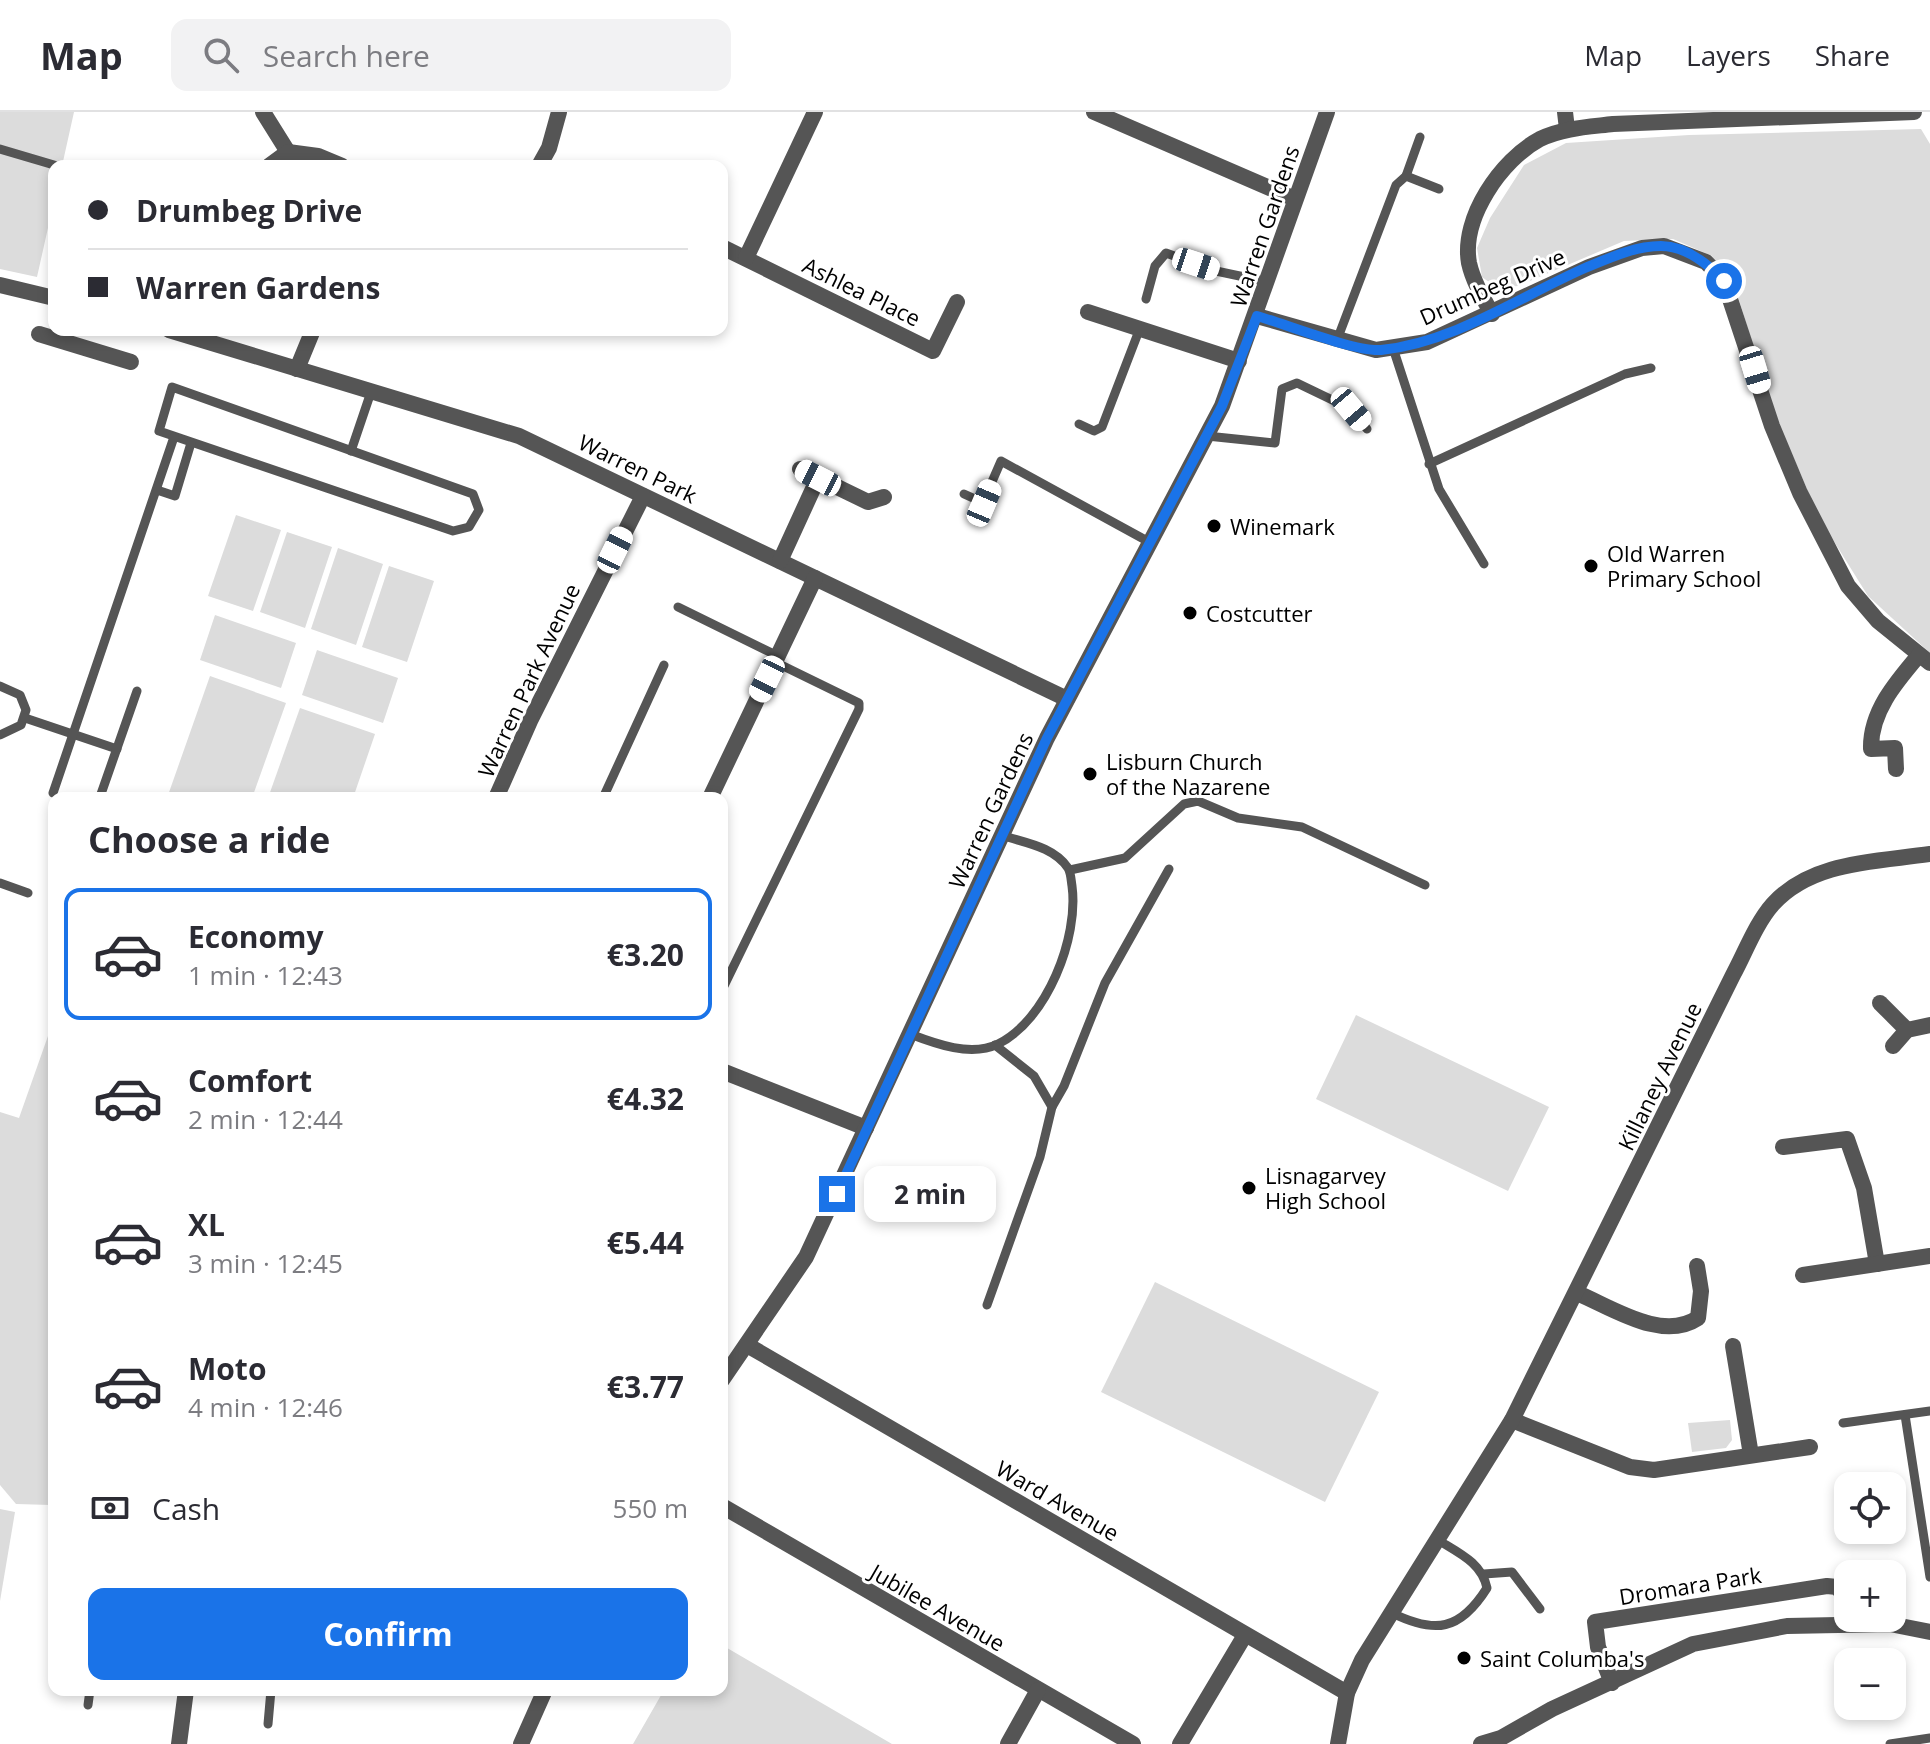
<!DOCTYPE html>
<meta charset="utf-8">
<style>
body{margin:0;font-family:"Open Sans",sans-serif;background:#f2f2f3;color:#2b2b33;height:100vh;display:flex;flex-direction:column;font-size:30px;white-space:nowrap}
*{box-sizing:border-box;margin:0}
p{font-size:26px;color:#7c7c81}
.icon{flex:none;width:44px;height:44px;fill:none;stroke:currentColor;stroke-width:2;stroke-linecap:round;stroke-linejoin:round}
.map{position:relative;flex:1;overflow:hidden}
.drawer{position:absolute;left:48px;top:680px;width:680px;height:904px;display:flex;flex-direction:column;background:#fff;border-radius:16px;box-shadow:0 4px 12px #0003}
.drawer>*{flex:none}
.guide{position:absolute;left:48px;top:48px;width:680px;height:176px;border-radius:16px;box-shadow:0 4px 12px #0003;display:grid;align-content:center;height:176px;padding:0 40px;background:#fff}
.buttons{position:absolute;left:1834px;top:1360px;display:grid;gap:16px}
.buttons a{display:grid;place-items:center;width:72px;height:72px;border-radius:16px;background:#fff;box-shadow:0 4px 12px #0003;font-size:40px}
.end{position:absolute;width:36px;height:36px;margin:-18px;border:10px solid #1a73e8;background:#fff;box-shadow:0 0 0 4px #fff}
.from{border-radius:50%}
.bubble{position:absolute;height:56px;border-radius:16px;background:#fff;box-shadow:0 4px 12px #0003;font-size:26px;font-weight:700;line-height:56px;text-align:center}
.car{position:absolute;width:24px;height:48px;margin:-24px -12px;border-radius:10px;box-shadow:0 0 6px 2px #0007;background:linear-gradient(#fff 24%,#345 0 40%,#fff 0 76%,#345 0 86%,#fff 0)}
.guide b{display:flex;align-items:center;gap:28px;height:76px;font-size:30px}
.guide b+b{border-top:2px solid #e1e1e2}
.guide i{width:20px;height:20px;background:#2b2b33}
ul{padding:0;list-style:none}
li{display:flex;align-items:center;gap:24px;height:132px;margin:0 16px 12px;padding:0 24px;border:4px solid transparent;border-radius:16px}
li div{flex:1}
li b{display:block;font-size:30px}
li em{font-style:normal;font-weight:700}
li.active{border-color:#1a73e8}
li>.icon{width:72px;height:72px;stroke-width:1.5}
h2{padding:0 40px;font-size:36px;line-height:96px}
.pay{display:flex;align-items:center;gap:20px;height:88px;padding:0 40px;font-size:30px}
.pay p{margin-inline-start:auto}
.primary-button{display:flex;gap:16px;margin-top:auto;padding:16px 40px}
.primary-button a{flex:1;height:92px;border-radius:16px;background:#1a73e8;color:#fff;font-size:32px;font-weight:700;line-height:92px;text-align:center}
header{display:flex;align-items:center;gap:48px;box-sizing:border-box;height:112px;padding:0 40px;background:#fff;border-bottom:2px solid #e1e1e2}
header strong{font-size:38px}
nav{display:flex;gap:44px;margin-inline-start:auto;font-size:28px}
.search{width:560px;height:72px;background:#f2f2f3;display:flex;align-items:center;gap:20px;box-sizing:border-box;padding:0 28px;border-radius:16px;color:#7c7c81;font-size:30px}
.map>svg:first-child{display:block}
.green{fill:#dcdcdc}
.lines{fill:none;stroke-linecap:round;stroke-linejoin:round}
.lane{stroke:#555;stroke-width:9}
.street{stroke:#555;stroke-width:16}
.route{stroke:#1a73e8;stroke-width:10}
.poi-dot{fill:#000;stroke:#fff;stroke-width:3}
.labels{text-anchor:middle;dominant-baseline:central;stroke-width:6;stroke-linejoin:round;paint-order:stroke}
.street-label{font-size:22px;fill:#000;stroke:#fff}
.poi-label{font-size:22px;fill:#000;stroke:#fff;text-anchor:start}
</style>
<header>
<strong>Map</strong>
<div class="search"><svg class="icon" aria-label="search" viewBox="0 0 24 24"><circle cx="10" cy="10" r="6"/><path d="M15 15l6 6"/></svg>Search here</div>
<nav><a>Map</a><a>Layers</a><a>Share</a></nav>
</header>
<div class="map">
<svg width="1930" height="1632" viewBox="0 0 1930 1632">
<rect width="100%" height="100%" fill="#fff"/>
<g class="green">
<polygon points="0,0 74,0 62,54 54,54 54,89 37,165 0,157"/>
<polygon points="1921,17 1930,32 1930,541 1868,484 1820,407 1775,303 1738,185 1712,144 1673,127 1624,129 1518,174 1497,176 1482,165 1477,136 1490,106 1524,53 1566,31 1689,23"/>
<polygon points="236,403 281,418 253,499 208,484"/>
<polygon points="287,420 332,435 305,516 260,500"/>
<polygon points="338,436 383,452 356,533 311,517"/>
<polygon points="389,454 434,469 407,550 362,535"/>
<polygon points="215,503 296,531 281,576 200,548"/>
<polygon points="317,538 398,566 383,611 302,583"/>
<polygon points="210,564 286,591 252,686 167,686"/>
<polygon points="300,596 375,622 353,686 268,686"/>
<polygon points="1356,903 1549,995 1508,1079 1316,987"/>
<polygon points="54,907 54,1388 51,1393 16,1392 0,1373 0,1000 19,1006"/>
<polygon points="1155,1170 1379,1280 1325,1390 1101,1280"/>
<polygon points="1730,1308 1732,1328 1726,1336 1692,1340 1688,1311"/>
<polygon points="0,1397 15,1400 0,1489"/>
<polygon points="722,1533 892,1632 633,1632 664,1578 722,1578"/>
</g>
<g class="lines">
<g class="lane">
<polyline points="0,37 54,53"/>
<polyline points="1406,64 1439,77"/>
<polyline points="1146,187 1155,154 1166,141 1216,159 1268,170"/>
<polyline points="1337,228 1396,73 1406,64 1420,25"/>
<polyline points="1393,236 1439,377 1484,452"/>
<polygon points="172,275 473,382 479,398 469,415 453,419 159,319"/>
<polyline points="1079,312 1094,319 1102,315 1140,216"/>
<polyline points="1207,324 1275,331 1282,277 1297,271 1351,297 1367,317"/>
<polyline points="351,339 371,280"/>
<polyline points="1429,352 1625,262 1651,256"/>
<polyline points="157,378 175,384 191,331"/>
<polyline points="964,382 984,391"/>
<polyline points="978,402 1001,349 1151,431"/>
<polyline points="678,495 778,544"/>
<polyline points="0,574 20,583 26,598 21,613 0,623"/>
<polyline points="25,606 117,637"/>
<polyline points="53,681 174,325"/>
<polyline points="101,682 137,579"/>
<polyline points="603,686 664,553"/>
<polyline points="1070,758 1125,746 1184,692 1198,689 1238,706 1302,715 1425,773"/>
<polyline points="0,771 28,781"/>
<polyline points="722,878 859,597 859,591 775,550"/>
<path d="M 910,922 C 936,932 971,945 998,932 C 1047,908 1079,825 1072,774 C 1071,768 1071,761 1068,756 C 1054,735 1026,731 1004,724"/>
<polyline points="1052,995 1064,974 1105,871 1169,757"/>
<polyline points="987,1193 1040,1045 1052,995 1034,964 995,933"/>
<polyline points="1905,1303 1930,1465"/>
<polyline points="1843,1311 1930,1299"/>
<polyline points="1484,1462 1512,1460 1540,1497"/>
<path d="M 1392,1501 C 1435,1522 1460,1519 1487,1476 C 1482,1451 1459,1441 1438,1428"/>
<polyline points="88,1593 90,1578"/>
<polyline points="268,1612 271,1578"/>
<polyline points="1890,1632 1930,1626"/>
</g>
<g class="street">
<polyline points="263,0 288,40"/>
<polyline points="1094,0 1295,87"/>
<polyline points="1565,0 1567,17"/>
<polyline points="269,54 288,40 318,44 342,54"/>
<polyline points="539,54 549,36 559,0"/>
<polyline points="722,135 933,239 957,190"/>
<polyline points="746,146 815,0"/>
<polyline points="0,173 54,186"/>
<polyline points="1088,200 1239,249"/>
<path d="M 1492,202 C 1483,186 1473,169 1469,151 C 1461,106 1501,48 1540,27 C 1563,16 1588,15 1613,12 L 1914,0"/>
<polyline points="1257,204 1376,238 1427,230 1589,155 1642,136 1664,134 1706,150 1724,169 1772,314 1800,381 1848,474 1878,509 1930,551"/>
<polyline points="169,218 519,324 1067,587"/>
<polyline points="39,222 131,250"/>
<polyline points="297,257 313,218"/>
<polyline points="800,357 868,390 884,385"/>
<polyline points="780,449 818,366"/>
<path d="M 1896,657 L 1895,636 L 1871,637 C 1870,600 1896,570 1919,543"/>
<polyline points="496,686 530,609 643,384"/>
<polyline points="710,686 815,466"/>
<polyline points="1880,891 1907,918"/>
<polyline points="1893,934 1907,918 1930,913"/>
<polyline points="722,959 866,1016"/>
<polyline points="1783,1035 1847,1027 1864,1076 1877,1152"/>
<polyline points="1803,1163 1930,1144"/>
<path d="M 1577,1181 C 1613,1196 1662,1230 1698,1206 L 1701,1179 L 1697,1154"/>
<polyline points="747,1233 1347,1581"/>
<polyline points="1733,1234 1751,1343"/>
<polyline points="722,1268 806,1145 1047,626 1222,294 1327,0"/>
<polyline points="1512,1308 1630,1355 1654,1358 1810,1335"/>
<polyline points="722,1394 1133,1632"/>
<polyline points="1612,1571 1598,1535 1595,1510 1827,1474 1837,1475 1848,1488"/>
<polyline points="179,1632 186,1578"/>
<polyline points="521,1632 545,1578"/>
<polyline points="1008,1632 1038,1578"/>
<polyline points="1180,1632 1245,1523"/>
<path d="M 1338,1632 L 1347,1581 L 1362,1548 L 1512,1308 L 1733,863 C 1745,841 1756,811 1773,792 C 1812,749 1876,750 1930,742"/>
<polyline points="1481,1632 1501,1626 1552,1597 1693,1532 1787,1514 1890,1512 1930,1520"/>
</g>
</g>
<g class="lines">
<path class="route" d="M 837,1082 L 1047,626 L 1222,294 L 1257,204 C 1285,212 1355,240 1381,238 C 1455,230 1519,185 1585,156 C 1609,146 1635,134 1661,134 C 1686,134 1708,152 1724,169"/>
</g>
<g class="poi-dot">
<circle cx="1214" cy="414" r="8"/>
<circle cx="1591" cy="454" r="8"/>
<circle cx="1190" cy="501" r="8"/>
<circle cx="1090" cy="662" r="8"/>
<circle cx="1249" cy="1076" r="8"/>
<circle cx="1464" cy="1546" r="8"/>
</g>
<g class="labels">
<g class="street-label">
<text transform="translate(1264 114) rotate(-71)">Warren Gardens</text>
<text transform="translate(1492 174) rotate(-24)">Drumbeg Drive</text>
<text transform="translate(862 179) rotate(26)">Ashlea Place</text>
<text transform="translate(638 356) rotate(26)">Warren Park</text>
<text transform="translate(528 568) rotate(-65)">Warren Park Avenue</text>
<text transform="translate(990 698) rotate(-65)">Warren Gardens</text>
<text transform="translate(1659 964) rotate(-64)">Killaney Avenue</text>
<text transform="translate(1058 1388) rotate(30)">Ward Avenue</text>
<text transform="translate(1690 1473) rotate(-9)">Dromara Park</text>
<text transform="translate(938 1495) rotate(30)">Jubilee Avenue</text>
</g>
<g class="poi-label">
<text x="1230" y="414">Winemark</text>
<text x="1607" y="441">Old Warren<tspan x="1607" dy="25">Primary School</tspan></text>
<text x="1206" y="501">Costcutter</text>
<text x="1106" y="649">Lisburn Church<tspan x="1106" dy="25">of the Nazarene</tspan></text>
<text x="1265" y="1063">Lisnagarvey<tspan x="1265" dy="25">High School</tspan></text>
<text x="1480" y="1546">Saint Columba's</text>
</g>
</g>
</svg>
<div class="buttons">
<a><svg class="icon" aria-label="locate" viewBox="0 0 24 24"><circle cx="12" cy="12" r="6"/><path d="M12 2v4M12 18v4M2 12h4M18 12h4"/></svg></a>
<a>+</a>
<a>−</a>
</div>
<i class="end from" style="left:1724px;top:169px"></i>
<i class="end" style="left:837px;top:1082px"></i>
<div class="bubble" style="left:864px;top:1054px;width:132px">2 min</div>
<i class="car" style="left:1196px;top:152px;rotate:108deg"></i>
<i class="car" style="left:1755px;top:258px;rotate:163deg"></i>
<i class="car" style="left:1351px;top:297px;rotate:140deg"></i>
<i class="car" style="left:818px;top:366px;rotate:297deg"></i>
<i class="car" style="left:984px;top:391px;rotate:23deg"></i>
<i class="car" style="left:615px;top:438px;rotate:26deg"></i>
<i class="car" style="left:767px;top:567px;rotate:206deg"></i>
<div class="guide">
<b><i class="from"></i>Drumbeg Drive</b>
<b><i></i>Warren Gardens</b>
</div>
<section class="drawer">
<h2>Choose a ride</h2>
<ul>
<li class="active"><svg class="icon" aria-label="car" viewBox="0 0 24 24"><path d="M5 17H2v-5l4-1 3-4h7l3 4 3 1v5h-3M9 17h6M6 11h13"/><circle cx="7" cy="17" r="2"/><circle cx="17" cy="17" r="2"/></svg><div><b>Economy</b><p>1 min · 12:43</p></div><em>€3.20</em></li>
<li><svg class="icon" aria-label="car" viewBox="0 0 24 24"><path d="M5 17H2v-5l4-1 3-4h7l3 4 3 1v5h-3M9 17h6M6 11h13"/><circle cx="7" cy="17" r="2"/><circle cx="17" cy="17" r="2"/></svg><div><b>Comfort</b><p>2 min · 12:44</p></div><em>€4.32</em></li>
<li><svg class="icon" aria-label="car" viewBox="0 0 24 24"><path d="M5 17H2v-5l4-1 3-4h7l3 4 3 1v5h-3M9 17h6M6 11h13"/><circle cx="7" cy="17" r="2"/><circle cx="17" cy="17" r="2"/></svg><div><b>XL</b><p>3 min · 12:45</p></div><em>€5.44</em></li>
<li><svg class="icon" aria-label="car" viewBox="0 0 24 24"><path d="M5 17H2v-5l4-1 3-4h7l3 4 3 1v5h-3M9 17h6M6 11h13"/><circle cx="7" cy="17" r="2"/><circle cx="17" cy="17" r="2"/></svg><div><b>Moto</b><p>4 min · 12:46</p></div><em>€3.77</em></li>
</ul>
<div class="pay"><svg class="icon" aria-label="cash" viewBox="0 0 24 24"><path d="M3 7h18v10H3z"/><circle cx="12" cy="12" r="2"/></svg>Cash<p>550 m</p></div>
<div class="primary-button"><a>Confirm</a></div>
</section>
</div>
